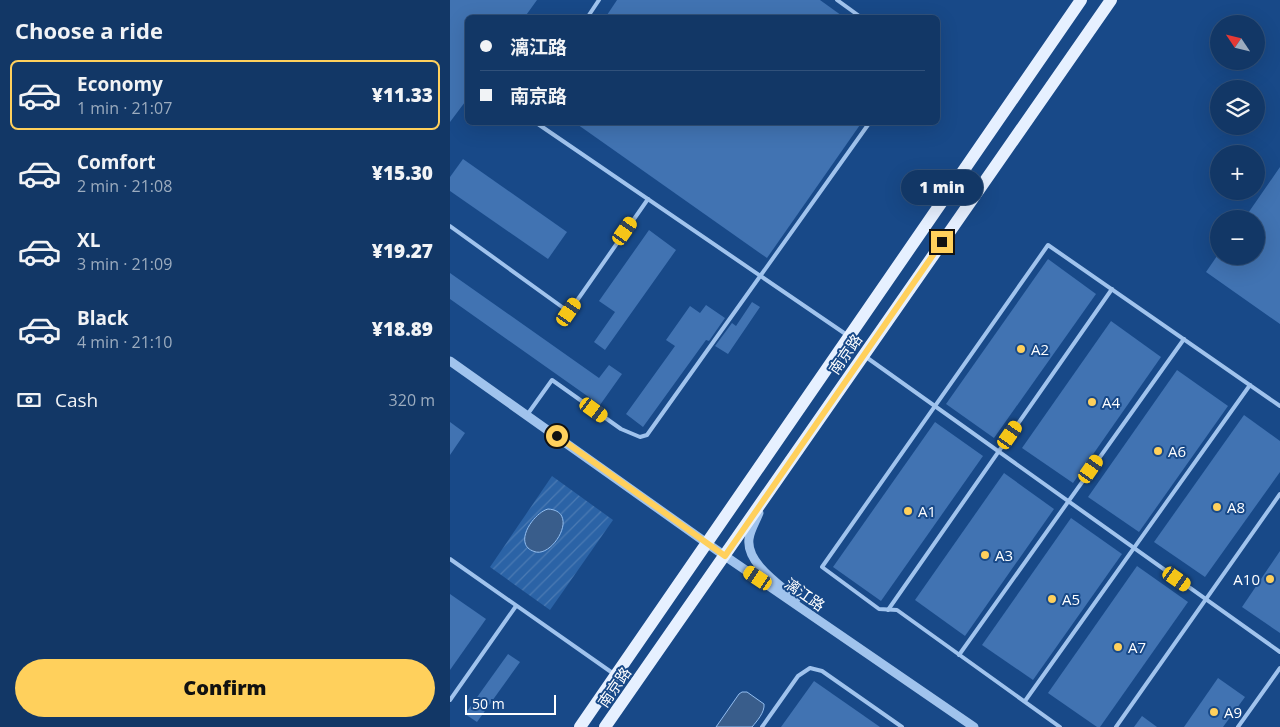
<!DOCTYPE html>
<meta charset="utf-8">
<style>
body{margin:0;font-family:"Open Sans","Noto Sans SC",sans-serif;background:#1b3f6c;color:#f1f3f6;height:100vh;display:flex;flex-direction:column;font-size:19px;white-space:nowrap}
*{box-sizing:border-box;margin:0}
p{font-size:16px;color:#9cacbf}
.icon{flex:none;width:28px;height:28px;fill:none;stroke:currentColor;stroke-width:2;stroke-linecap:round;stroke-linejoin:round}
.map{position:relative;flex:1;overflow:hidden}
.side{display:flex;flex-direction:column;background:#123766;width:450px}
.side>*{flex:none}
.guide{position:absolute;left:15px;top:15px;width:475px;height:110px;border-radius:8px;box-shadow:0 5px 20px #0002,0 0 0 1px #31517a;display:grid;align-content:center;height:110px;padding:0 15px;background:#123766}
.needle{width:32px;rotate:305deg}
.tools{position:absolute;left:760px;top:15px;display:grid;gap:10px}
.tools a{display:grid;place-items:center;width:55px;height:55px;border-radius:50%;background:#123766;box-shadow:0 5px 20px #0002,0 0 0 1px #31517a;font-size:25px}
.scale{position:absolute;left:15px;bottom:12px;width:91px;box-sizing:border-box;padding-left:5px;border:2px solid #fff;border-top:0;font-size:14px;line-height:18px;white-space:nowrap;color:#fff;-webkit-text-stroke:4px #184988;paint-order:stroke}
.end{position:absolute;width:22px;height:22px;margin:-11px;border:6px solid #ffd05c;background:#111;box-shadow:0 0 0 2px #111}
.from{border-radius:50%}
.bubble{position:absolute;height:35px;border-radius:18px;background:#123766;box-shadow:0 5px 20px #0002,0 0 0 1px #31517a;font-size:16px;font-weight:800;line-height:35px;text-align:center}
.car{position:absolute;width:15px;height:30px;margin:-15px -8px;border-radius:6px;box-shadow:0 0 4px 1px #0007;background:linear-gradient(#f5c518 24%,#345 0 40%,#f5c518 0 76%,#345 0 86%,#f5c518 0)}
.guide b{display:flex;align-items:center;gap:18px;height:48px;font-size:19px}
.guide b+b{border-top:1px solid #31517a}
.guide i{width:12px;height:12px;background:#f1f3f6}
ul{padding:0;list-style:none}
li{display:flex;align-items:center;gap:15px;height:70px;margin:0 10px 8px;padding:0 5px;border:2px solid transparent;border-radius:8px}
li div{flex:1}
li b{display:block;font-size:19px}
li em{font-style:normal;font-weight:800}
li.on{border-color:#ffd05c}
li>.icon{width:45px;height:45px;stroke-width:1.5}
h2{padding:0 15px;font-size:22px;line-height:60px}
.pay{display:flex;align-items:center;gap:12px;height:55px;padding:0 15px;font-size:19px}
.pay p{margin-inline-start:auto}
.primary-button{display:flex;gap:10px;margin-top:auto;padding:10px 15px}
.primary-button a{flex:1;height:58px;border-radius:30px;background:#ffd05c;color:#111;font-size:20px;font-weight:800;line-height:58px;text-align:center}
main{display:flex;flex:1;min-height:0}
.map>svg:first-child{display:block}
.garden{fill:url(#garden-furrows)}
.water{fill:#395d8b;stroke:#93bef0}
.building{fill:#4173b2}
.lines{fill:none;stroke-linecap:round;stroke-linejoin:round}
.service{stroke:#a0c3ed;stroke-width:4}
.tertiary{stroke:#a0c3ed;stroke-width:9}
.primary{stroke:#e6f0ff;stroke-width:12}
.route{stroke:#ffd05c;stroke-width:6}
.poi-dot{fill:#ffd05c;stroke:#184988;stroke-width:2}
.labels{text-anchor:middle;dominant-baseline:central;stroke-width:4;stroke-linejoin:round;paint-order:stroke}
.poi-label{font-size:15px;fill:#fff;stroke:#184988;text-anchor:start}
.street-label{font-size:15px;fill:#fff;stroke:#184988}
</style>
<main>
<section class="side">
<h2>Choose a ride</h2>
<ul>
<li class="on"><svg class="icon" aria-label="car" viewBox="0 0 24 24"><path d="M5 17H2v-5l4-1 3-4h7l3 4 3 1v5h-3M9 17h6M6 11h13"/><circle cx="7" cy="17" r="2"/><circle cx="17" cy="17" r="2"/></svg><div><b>Economy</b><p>1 min · 21:07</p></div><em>¥11.33</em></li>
<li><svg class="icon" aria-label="car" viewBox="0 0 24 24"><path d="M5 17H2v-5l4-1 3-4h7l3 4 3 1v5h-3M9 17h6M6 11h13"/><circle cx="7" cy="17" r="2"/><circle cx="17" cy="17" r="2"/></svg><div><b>Comfort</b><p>2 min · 21:08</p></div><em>¥15.30</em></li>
<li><svg class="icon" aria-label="car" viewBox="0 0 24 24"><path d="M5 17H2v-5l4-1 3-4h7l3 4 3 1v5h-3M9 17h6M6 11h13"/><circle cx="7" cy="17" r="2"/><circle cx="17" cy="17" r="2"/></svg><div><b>XL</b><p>3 min · 21:09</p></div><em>¥19.27</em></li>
<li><svg class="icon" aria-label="car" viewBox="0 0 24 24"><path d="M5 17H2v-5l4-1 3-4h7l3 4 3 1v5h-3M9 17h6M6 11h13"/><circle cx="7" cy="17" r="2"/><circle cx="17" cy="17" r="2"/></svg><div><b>Black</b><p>4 min · 21:10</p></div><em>¥18.89</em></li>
</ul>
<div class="pay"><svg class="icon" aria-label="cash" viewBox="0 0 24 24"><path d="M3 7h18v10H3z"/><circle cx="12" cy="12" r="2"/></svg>Cash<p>320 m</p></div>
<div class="primary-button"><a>Confirm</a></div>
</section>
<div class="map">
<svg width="830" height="727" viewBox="0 0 830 727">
<defs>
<pattern id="garden-furrows" width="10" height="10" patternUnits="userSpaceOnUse" patternTransform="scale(1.25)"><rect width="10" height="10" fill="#2b63a6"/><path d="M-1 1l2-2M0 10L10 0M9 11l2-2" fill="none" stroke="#4b7ab3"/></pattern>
</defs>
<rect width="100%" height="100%" fill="#184988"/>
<polygon class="garden" points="102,476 163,520 100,610 40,567"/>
<g class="water">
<path d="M 98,509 C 130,511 104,556 86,552 C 61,546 83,513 98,509 Z"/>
<path d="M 292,692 L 297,692 L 314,704 C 315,712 307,721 302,727 L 266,727 L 289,694 Z"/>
</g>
<g class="building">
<polygon points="0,0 87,0 74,18 18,18 18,98 0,122"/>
<polygon points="167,0 370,0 395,18 155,18"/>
<polygon points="124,122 412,122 317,258"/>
<polygon points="13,159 117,232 98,259 0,191 0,177"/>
<polygon points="830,167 830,324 756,272 767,256 806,256 806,219 794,219"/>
<polygon points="199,230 226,250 155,350 144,342 165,312 149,301"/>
<polygon points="598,259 646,294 544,438 496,404"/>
<polygon points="0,273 149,378 159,365 172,374 150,405 0,299"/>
<polygon points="302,302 310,307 278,354 265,346 282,323 286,326"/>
<polygon points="256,305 275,318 259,341 256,340 193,427 176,414 225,346 216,340 240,306 250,313"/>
<polygon points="661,321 711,357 623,483 572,448"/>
<polygon points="727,370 778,406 689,532 638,497"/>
<polygon points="794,415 830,441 830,472 755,577 704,542"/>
<polygon points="0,422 15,433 0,455"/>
<polygon points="485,422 533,456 431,601 383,567"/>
<polygon points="554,473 604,509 515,636 465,600"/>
<polygon points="621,518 672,554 583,680 532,645"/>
<polygon points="830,551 830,633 792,607"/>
<polygon points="687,566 738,602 650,727 647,727 598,693"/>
<polygon points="0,594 36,619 0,670"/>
<polygon points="58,654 70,662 27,722 15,714"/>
<polygon points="768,678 795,697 773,727 734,727"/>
<polygon points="364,681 430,727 331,727"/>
<polygon points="692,716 707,727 684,727"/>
</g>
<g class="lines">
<g class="service">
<polyline points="387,0 412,18"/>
<polyline points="137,18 149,0"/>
<polyline points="85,122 397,335"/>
<polyline points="0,226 119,312 198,199"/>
<polyline points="416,357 830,652"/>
<polyline points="77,415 102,380 171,429 190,437 197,435 420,122"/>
<polyline points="0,559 164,674"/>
<polyline points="438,610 662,289"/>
<polyline points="509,655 734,339"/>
<polyline points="0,700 66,606"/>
<polyline points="575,701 800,385"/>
<polyline points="312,727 348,676 360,668 372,671 452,727"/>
<polyline points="610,727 447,610 429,609 372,567 598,245 830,406"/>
<polyline points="666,727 830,494"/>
<polyline points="788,727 830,668"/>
</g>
<g class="tertiary">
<polyline points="0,361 275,556 524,727"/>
<path d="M 309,513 C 306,521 300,530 299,539 C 296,563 329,584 346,599"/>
</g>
<g class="primary">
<polyline points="130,727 631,0"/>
<polyline points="155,727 661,0"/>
</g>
</g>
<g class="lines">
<polyline class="route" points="107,436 275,556 492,242"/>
</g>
<g class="poi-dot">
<circle cx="571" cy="349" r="5"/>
<circle cx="642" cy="402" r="5"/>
<circle cx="708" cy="451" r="5"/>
<circle cx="767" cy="507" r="5"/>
<circle cx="458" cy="511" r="5"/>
<circle cx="535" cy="555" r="5"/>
<circle cx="820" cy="579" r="5"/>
<circle cx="602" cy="599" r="5"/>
<circle cx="668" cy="647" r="5"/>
<circle cx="764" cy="712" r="5"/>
</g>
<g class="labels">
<g class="poi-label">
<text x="581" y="349">A2</text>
<text x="652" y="402">A4</text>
<text x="718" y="451">A6</text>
<text x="777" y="507">A8</text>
<text x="468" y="511">A1</text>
<text x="545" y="555">A3</text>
<text x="810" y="579" text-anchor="end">A10</text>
<text x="612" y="599">A5</text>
<text x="678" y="647">A7</text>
<text x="774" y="712">A9</text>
</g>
<g class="street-label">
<text transform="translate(395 354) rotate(-55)">南京路</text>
<text transform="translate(355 594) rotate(35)">漓江路</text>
<text transform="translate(164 687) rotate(-55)">南京路</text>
</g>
</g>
</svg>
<div class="tools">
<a><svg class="needle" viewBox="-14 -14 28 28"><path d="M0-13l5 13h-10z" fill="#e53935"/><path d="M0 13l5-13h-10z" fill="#9cacbf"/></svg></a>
<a><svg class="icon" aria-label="layers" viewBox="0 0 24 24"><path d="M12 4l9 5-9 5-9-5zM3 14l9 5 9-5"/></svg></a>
<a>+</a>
<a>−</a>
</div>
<div class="scale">50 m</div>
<i class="end from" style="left:107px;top:436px"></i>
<i class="end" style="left:492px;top:242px"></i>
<div class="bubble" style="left:451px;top:170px;width:82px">1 min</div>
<i class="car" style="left:175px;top:231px;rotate:35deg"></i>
<i class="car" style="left:119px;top:312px;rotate:35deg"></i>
<i class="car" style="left:144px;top:410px;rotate:126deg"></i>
<i class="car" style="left:560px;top:435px;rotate:35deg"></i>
<i class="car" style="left:641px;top:469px;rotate:35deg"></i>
<i class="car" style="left:308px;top:578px;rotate:304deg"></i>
<i class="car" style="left:727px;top:579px;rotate:125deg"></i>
<div class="guide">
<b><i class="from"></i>漓江路</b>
<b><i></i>南京路</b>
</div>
</div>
</main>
